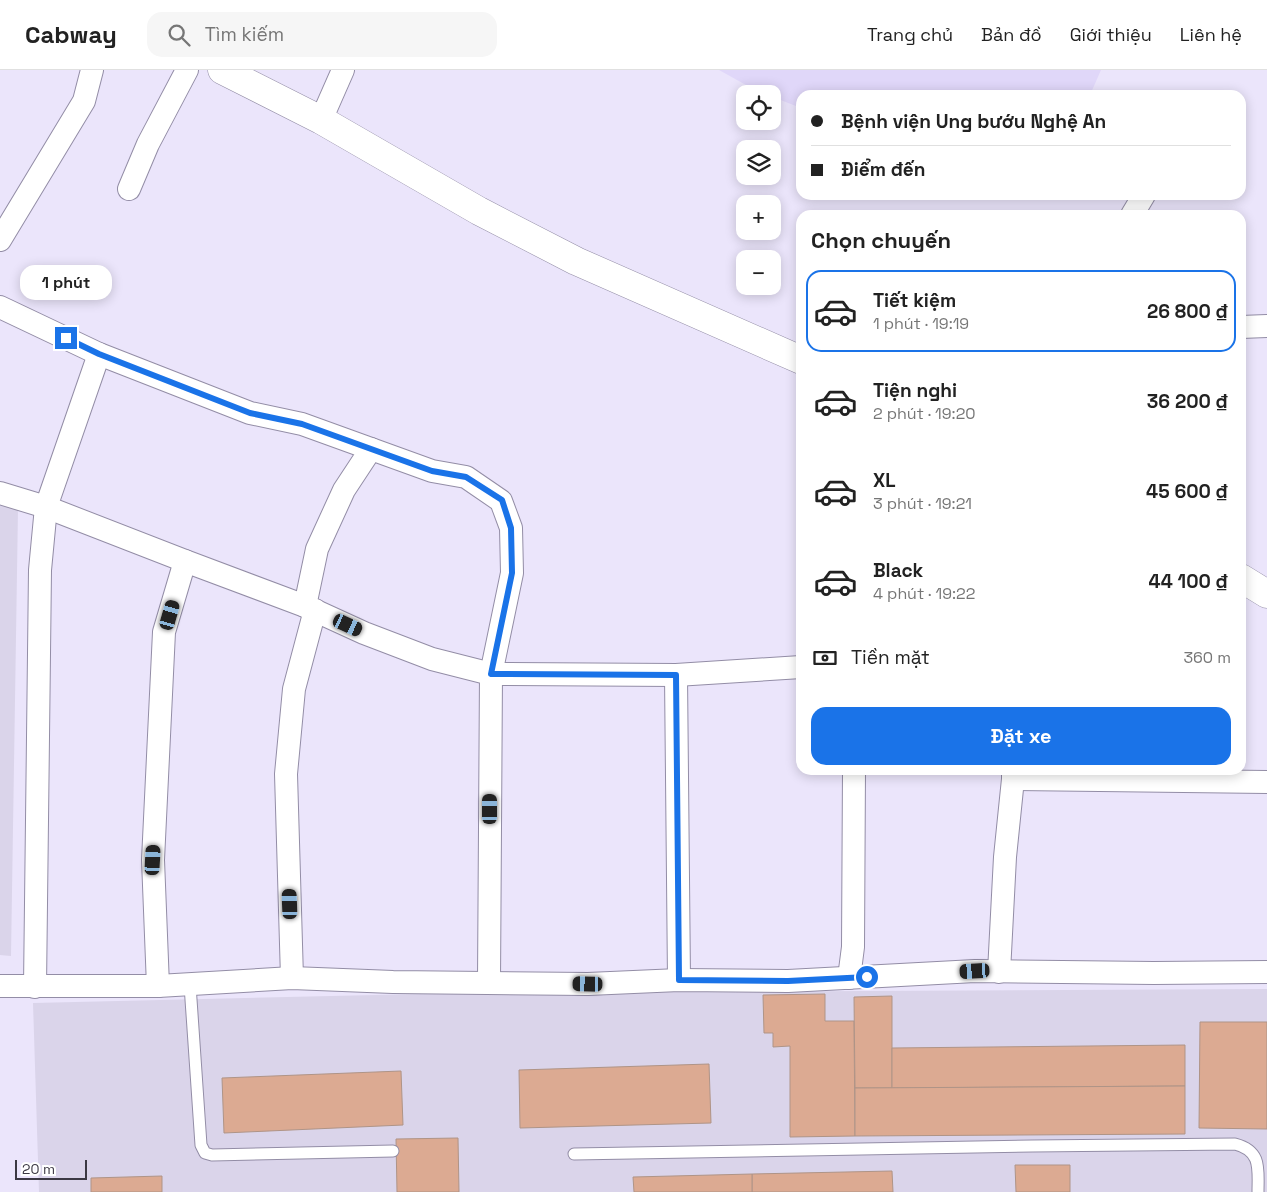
<!DOCTYPE html>
<html lang="vi">
<meta charset="utf-8">
<style>
body{margin:0;font-family:"Space Grotesk",sans-serif;background:#f6f6f6;color:#222;height:100vh;display:flex;flex-direction:column;font-size:19px;white-space:nowrap}
*{box-sizing:border-box;margin:0}
p{font-size:16px;color:#767676}
.icon{flex:none;width:28px;height:28px;fill:none;stroke:currentColor;stroke-width:2;stroke-linecap:round;stroke-linejoin:round}
.map{position:relative;flex:1;overflow:hidden}
.side{position:absolute;left:796px;top:140px;width:450px;height:565px;display:flex;flex-direction:column;background:#fff;border-radius:15px;box-shadow:0 2px 12px #0003}
.side>*{flex:none}
.top-card{position:absolute;left:796px;top:20px;width:450px;height:110px;border-radius:15px;box-shadow:0 2px 12px #0003;display:grid;align-content:center;height:110px;padding:0 15px;background:#fff}
.buttons{position:absolute;left:736px;top:15px;display:grid;gap:10px}
.buttons a{display:grid;place-items:center;width:45px;height:45px;border-radius:10px;background:#fff;box-shadow:0 2px 12px #0003;font-size:25px}
.scale{position:absolute;left:15px;bottom:12px;width:72px;box-sizing:border-box;padding-left:5px;border:2px solid #3b3843;border-top:0;font-size:14px;line-height:18px;white-space:nowrap;color:#3b3843;-webkit-text-stroke:4px #fff;paint-order:stroke}
.end{position:absolute;width:22px;height:22px;margin:-11px;border:6px solid #1a73e8;background:#fff;box-shadow:0 0 0 2px #fff}
.from{border-radius:50%}
.bubble{position:absolute;height:35px;border-radius:15px;background:#fff;box-shadow:0 2px 12px #0003;font-size:16px;font-weight:700;line-height:35px;text-align:center}
.car{position:absolute;width:15px;height:30px;margin:-15px -8px;border-radius:6px;box-shadow:0 0 4px 1px #0007;background:linear-gradient(#222 24%,#8ab4d8 0 40%,#222 0 76%,#8ab4d8 0 86%,#222 0)}
.top-card b{display:flex;align-items:center;gap:18px;height:48px;font-size:19px}
.top-card b+b{border-top:1px solid #e0e0e0}
.top-card i{width:12px;height:12px;background:#222}
ul{padding:0;list-style:none}
li{display:flex;align-items:center;gap:15px;height:82px;margin:0 10px 8px;padding:0 5px;border:2px solid transparent;border-radius:15px}
li div{flex:1}
li b{display:block;font-size:19px}
li em{font-style:normal;font-weight:700}
li.current{border-color:#1a73e8}
li>.icon{width:45px;height:45px;stroke-width:1.5}
h2{padding:0 15px;font-size:22px;line-height:60px}
.pay{display:flex;align-items:center;gap:12px;height:55px;padding:0 15px;font-size:19px}
.pay p{margin-inline-start:auto}
.primary-button{display:flex;gap:10px;margin-top:auto;padding:10px 15px}
.primary-button a{flex:1;height:58px;border-radius:15px;background:#1a73e8;color:#fff;font-size:20px;font-weight:700;line-height:58px;text-align:center}
header{display:flex;align-items:center;gap:30px;box-sizing:border-box;height:70px;padding:0 25px;background:#fff;border-bottom:1px solid #e0e0e0}
header strong{font-size:24px}
nav{display:flex;gap:28px;margin-inline-start:auto;font-size:18px}
.search{width:350px;height:45px;background:#f6f6f6;display:flex;align-items:center;gap:12px;box-sizing:border-box;padding:0 18px;border-radius:15px;color:#767676;font-size:19px}
.map>svg:first-child{display:block}
.built{fill:#e0d7f9}
.medical{fill:#dad4ea}
.building{fill:#dcaa92;stroke:#af9487}
.lines{fill:none;stroke-linecap:round;stroke-linejoin:round}
.lane-casing{stroke:#938da6;stroke-width:13}
.street-casing{stroke:#938da6;stroke-width:24}
.secondary-casing{stroke:#938da6;stroke-width:29}
.lane{stroke:#fff;stroke-width:11}
.street{stroke:#fff;stroke-width:22}
.secondary{stroke:#fff;stroke-width:28}
.route{stroke:#1a73e8;stroke-width:6}
</style>
<header>
<strong>Cabway</strong>
<div class="search"><svg class="icon" aria-label="search" viewBox="0 0 24 24"><circle cx="10" cy="10" r="6"/><path d="M15 15l6 6"/></svg>Tìm kiếm</div>
<nav><a>Trang chủ</a><a>Bản đồ</a><a>Giới thiệu</a><a>Liên hệ</a></nav>
</header>
<div class="map">
<svg width="1267" height="1122" viewBox="0 0 1267 1122">
<rect width="100%" height="100%" fill="#ebe5fb"/>
<polygon class="built" points="719,0 1101,0 1090,25 801,25 801,38 773,27 772,24 765,24 755,20"/>
<g class="medical">
<polygon points="0,414 18,439 11,886 0,885"/>
<polygon points="1267,919 1267,1122 39,1122 33,933 464,923"/>
</g>
<g class="building">
<polygon points="825,924 825,951 854,951 855,1066 790,1067 790,976 773,977 773,963 764,963 763,925"/>
<polygon points="892,926 892,1018 855,1018 854,927"/>
<polygon points="1200,952 1267,952 1267,1059 1199,1058"/>
<polygon points="1185,975 1185,1016 892,1018 892,978"/>
<polygon points="709,994 711,1053 520,1058 519,1000"/>
<polygon points="401,1001 403,1055 224,1063 222,1008"/>
<polygon points="1185,1016 1185,1064 855,1066 855,1018"/>
<polygon points="458,1068 459,1122 397,1122 396,1069"/>
<polygon points="1015,1095 1070,1095 1070,1122 1016,1122"/>
<polygon points="892,1101 893,1122 752,1122 752,1104"/>
<polygon points="752,1104 752,1122 634,1122 633,1107"/>
<polygon points="162,1106 162,1122 91,1122 91,1108"/>
</g>
<g class="lines">
<g class="lane-casing">
<g id="lane">
<polyline points="190,915 201,1075 205,1083 212,1085 393,1081"/>
<path d="M 574,1084 L 1032,1076 L 1235,1074 C 1262,1081 1258,1099 1258,1122"/>
</g>
</g>
<g class="street-casing">
<g id="street">
<polyline points="321,50 343,0"/>
<polyline points="129,119 148,74 187,0"/>
<polyline points="1132,145 1144,125"/>
<polyline points="0,170 84,31 92,0"/>
<polyline points="0,237 99,284 250,343 302,354 432,401 466,407 501,431 511,458 512,503 491,604 489,912"/>
<polyline points="1241,257 1267,256"/>
<polyline points="0,423 46,437 185,491 305,536 364,563 432,589 491,604 676,605 801,597"/>
<polyline points="305,536 317,479 344,420 371,379"/>
<polyline points="676,605 679,910"/>
<polyline points="1013,700 1013,709 1267,712"/>
<polyline points="999,902 1005,787 1013,709"/>
<polyline points="292,908 286,704 294,619 315,540"/>
<polyline points="849,908 853,877 854,700"/>
<polyline points="0,916 158,916 292,908 393,912 588,914 679,910 788,911 975,901 1154,903 1267,902"/>
<polyline points="158,916 153,790 164,562 185,491"/>
<polyline points="35,917 40,500 46,437 99,284"/>
</g>
</g>
<g class="secondary-casing">
<g id="secondary">
<polyline points="222,0 321,50 479,141 576,191 801,290"/>
<polyline points="1241,508 1267,524"/>
</g>
</g>
<use href="#lane" class="lane"/>
<use href="#street" class="street"/>
<use href="#secondary" class="secondary"/>
</g>
<g class="lines">
<polyline class="route" points="66,268 99,284 250,343 302,354 432,401 466,407 502,430 511,458 512,503 491,604 676,605 679,910 788,911 867,907"/>
</g>
</svg>
<div class="buttons">
<a><svg class="icon" aria-label="locate" viewBox="0 0 24 24"><circle cx="12" cy="12" r="6"/><path d="M12 2v4M12 18v4M2 12h4M18 12h4"/></svg></a>
<a><svg class="icon" aria-label="layers" viewBox="0 0 24 24"><path d="M12 4l9 5-9 5-9-5zM3 14l9 5 9-5"/></svg></a>
<a>+</a>
<a>−</a>
</div>
<div class="scale">20 m</div>
<i class="end from" style="left:867px;top:907px"></i>
<i class="end" style="left:66px;top:268px"></i>
<div class="bubble" style="left:20px;top:195px;width:92px">1 phút</div>
<i class="car" style="left:170px;top:545px;rotate:16deg"></i>
<i class="car" style="left:348px;top:555px;rotate:115deg"></i>
<i class="car" style="left:490px;top:739px;rotate:0deg"></i>
<i class="car" style="left:153px;top:790px;rotate:3deg"></i>
<i class="car" style="left:290px;top:834px;rotate:358deg"></i>
<i class="car" style="left:975px;top:901px;rotate:267deg"></i>
<i class="car" style="left:588px;top:914px;rotate:271deg"></i>
<div class="top-card">
<b><i class="from"></i>Bệnh viện Ung bướu Nghệ An</b>
<b><i></i>Điểm đến</b>
</div>
<section class="side">
<h2>Chọn chuyến</h2>
<ul>
<li class="current"><svg class="icon" aria-label="car" viewBox="0 0 24 24"><path d="M5 17H2v-5l4-1 3-4h7l3 4 3 1v5h-3M9 17h6M6 11h13"/><circle cx="7" cy="17" r="2"/><circle cx="17" cy="17" r="2"/></svg><div><b>Tiết kiệm</b><p>1 phút · 19:19</p></div><em>26 800 ₫</em></li>
<li><svg class="icon" aria-label="car" viewBox="0 0 24 24"><path d="M5 17H2v-5l4-1 3-4h7l3 4 3 1v5h-3M9 17h6M6 11h13"/><circle cx="7" cy="17" r="2"/><circle cx="17" cy="17" r="2"/></svg><div><b>Tiện nghi</b><p>2 phút · 19:20</p></div><em>36 200 ₫</em></li>
<li><svg class="icon" aria-label="car" viewBox="0 0 24 24"><path d="M5 17H2v-5l4-1 3-4h7l3 4 3 1v5h-3M9 17h6M6 11h13"/><circle cx="7" cy="17" r="2"/><circle cx="17" cy="17" r="2"/></svg><div><b>XL</b><p>3 phút · 19:21</p></div><em>45 600 ₫</em></li>
<li><svg class="icon" aria-label="car" viewBox="0 0 24 24"><path d="M5 17H2v-5l4-1 3-4h7l3 4 3 1v5h-3M9 17h6M6 11h13"/><circle cx="7" cy="17" r="2"/><circle cx="17" cy="17" r="2"/></svg><div><b>Black</b><p>4 phút · 19:22</p></div><em>44 100 ₫</em></li>
</ul>
<div class="pay"><svg class="icon" aria-label="cash" viewBox="0 0 24 24"><path d="M3 7h18v10H3z"/><circle cx="12" cy="12" r="2"/></svg>Tiền mặt<p>360 m</p></div>
<div class="primary-button"><a>Đặt xe</a></div>
</section>
</div>
